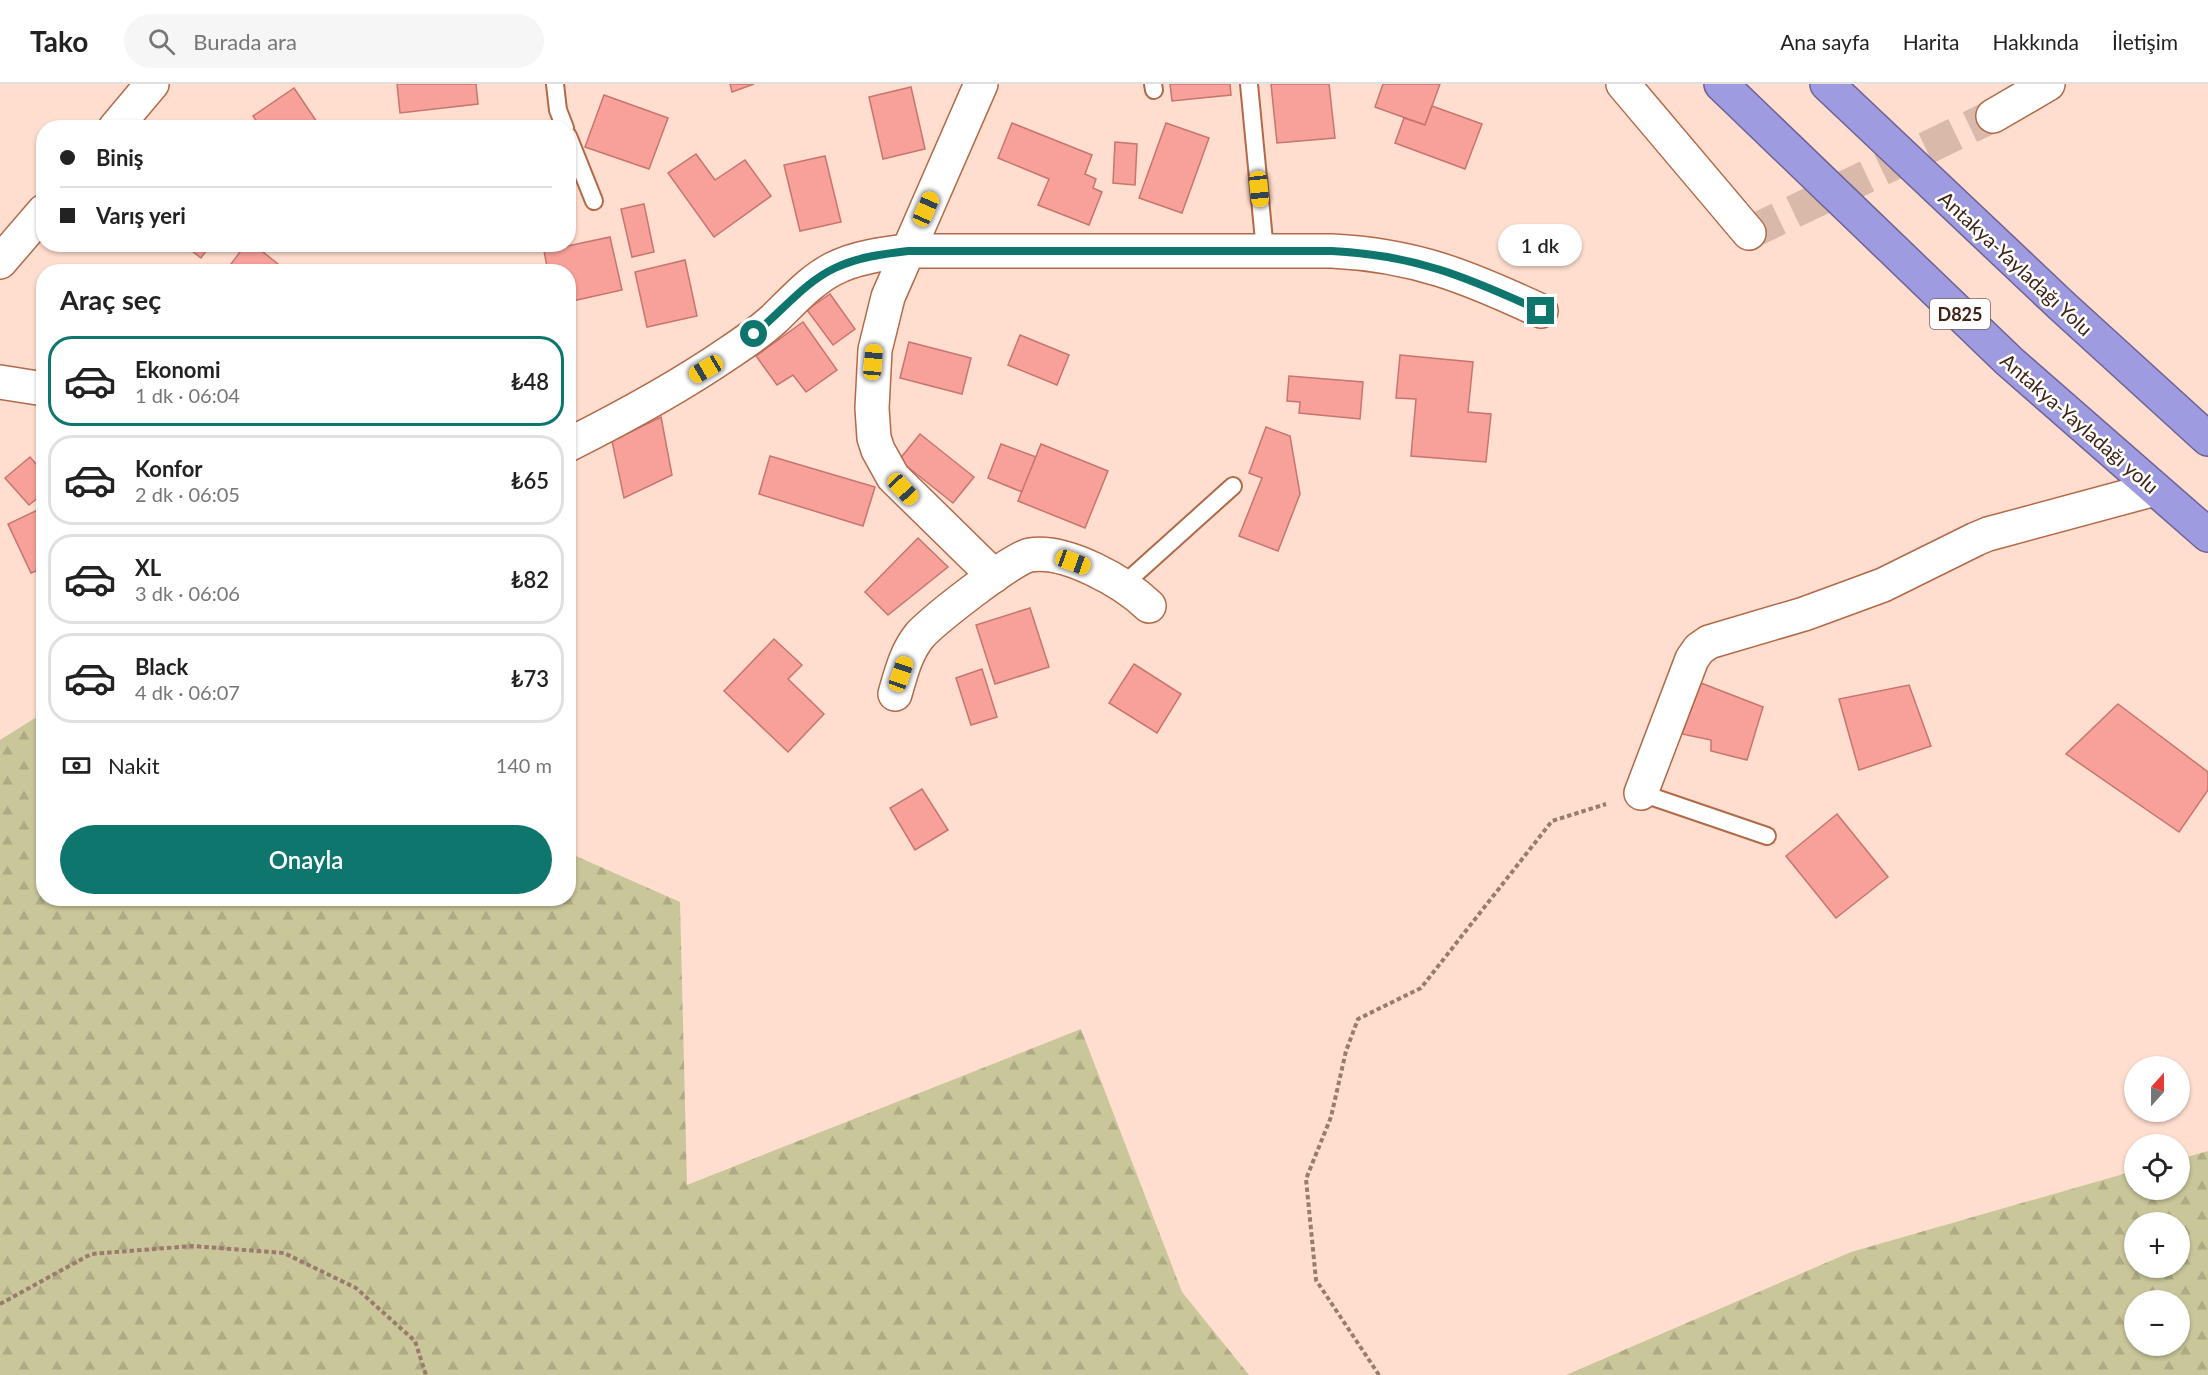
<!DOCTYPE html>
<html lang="tr">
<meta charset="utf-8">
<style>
body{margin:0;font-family:Lato,sans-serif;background:#f6f6f6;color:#222;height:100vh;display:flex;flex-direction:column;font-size:22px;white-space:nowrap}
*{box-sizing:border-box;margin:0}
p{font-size:20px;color:#767676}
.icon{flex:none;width:33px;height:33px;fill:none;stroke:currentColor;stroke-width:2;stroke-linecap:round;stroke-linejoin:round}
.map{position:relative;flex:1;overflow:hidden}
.side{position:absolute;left:36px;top:180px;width:540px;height:642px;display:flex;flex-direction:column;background:#fff;border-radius:24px;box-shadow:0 2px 4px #0004}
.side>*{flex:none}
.hud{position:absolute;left:36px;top:36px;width:540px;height:132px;border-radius:24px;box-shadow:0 2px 4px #0004;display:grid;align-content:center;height:132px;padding:0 24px;background:#fff}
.needle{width:39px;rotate:21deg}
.fabs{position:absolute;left:2124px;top:972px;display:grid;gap:12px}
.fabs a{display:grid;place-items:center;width:66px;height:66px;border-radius:50%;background:#fff;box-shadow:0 2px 4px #0004;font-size:30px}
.end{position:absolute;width:27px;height:27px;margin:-14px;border:8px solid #0f766e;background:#fff;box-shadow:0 0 0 3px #fff}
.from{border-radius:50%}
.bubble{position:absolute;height:42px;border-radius:21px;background:#fff;box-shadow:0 2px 4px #0004;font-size:20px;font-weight:600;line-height:42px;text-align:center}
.car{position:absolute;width:18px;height:36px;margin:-18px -9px;border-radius:8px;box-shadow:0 0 4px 2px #0007;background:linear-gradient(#f5c518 24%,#345 0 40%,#f5c518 0 76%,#345 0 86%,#f5c518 0)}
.hud b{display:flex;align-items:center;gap:21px;height:57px;font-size:22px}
.hud b+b{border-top:2px solid #e0e0e0}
.hud i{width:15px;height:15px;background:#222}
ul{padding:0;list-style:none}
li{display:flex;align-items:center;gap:18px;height:90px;margin:0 12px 9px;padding:0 12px;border:3px solid #e0e0e0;border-radius:24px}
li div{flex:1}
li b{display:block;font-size:22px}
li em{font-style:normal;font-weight:600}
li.active{border-color:#0f766e}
li>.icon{width:54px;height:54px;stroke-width:1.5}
h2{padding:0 24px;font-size:27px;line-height:72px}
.pay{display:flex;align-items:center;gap:15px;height:66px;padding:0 24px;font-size:22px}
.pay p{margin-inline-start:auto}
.primary-button{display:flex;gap:12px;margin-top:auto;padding:12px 24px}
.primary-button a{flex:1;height:69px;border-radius:36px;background:#0f766e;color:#fff;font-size:24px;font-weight:600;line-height:69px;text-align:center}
header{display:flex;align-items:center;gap:36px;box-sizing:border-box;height:84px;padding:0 30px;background:#fff;border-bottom:2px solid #e0e0e0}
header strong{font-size:28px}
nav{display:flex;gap:33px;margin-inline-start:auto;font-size:21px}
.search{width:420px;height:54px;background:#f6f6f6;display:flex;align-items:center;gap:15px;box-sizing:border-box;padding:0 21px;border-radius:33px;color:#767676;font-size:22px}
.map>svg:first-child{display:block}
.forest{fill:url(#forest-firs);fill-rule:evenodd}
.building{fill:#f8a09a;stroke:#c7756f;stroke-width:1.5}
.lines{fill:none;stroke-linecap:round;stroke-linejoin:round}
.minor-tunnel{stroke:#d9b9aa;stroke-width:33;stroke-dasharray:33 16;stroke-linecap:butt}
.service-casing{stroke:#b26948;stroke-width:20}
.minor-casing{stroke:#b26948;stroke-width:36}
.trunk-casing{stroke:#6e6194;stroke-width:36}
.path{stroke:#9a7b6c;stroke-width:4;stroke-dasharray:4.5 3;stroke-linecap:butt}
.service{stroke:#fff;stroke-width:16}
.minor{stroke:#fff;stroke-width:33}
.trunk{stroke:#9e9be0;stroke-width:33}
.route{stroke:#0f766e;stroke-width:8}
.labels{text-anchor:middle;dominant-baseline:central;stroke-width:5;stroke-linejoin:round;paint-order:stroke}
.shield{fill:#fff;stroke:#7a655b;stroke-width:1.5}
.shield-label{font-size:18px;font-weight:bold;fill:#412315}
.street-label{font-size:20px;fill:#412315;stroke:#fff}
</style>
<header>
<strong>Tako</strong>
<div class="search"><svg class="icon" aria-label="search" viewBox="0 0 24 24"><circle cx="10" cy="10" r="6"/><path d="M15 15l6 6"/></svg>Burada ara</div>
<nav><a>Ana sayfa</a><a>Harita</a><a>Hakkında</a><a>İletişim</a></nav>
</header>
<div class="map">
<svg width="2208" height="1291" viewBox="0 0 2208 1291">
<defs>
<pattern id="forest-firs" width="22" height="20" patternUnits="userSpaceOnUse" patternTransform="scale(1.5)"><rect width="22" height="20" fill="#c9c69a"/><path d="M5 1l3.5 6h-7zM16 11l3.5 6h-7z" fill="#aeaa84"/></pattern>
</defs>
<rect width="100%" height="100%" fill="#ffdecf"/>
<g class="forest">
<polygon points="43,629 44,814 568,814 569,769 680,818 687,1101 1081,945 1182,1208 1249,1291 0,1291 0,656"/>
<path d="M 2208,1067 L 2208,1291 L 1566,1291 L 1851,1168 L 2134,1087 L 2134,1106 L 2180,1106 L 2180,1075 ZM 2134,1138 L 2180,1138 L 2180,1184 L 2134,1184 ZM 2134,1216 L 2180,1216 L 2180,1262 L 2134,1262 Z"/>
</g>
<g class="building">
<polygon points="397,0 476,0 478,20 400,29"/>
<polygon points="730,0 754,0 732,8"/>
<polygon points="1170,0 1230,0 1231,11 1172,17"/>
<polygon points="1271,0 1329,0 1335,54 1277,59"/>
<polygon points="1383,0 1440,0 1425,41 1375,23"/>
<polygon points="911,3 925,65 883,75 869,13"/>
<polygon points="294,4 321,44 261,44 253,32"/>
<polygon points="604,11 668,34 649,85 585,63"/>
<polygon points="1432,22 1482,40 1465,85 1395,59 1404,34 1425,41"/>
<polygon points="1012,39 1092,71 1085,90 1096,95 1093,104 1102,108 1089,141 1038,121 1049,95 998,74"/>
<polygon points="1166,39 1209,54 1182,129 1139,114"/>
<polygon points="1115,58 1137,60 1135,101 1113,99"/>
<polygon points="696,70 715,96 745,76 771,112 714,153 668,89"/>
<polygon points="825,72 841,138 800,147 784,81"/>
<polygon points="644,120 654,168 632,173 621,125"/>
<polygon points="610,153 622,206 568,218 568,188 548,188 544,167"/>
<polygon points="183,160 211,160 201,174"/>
<polygon points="246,160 253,160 288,188 225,188"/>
<polygon points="685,176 697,232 647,243 635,188"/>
<polygon points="830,210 855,245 833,261 807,226"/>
<polygon points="803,238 837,286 806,308 793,291 777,301 756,272"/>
<polygon points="1020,251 1069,271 1057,301 1008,281"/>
<polygon points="909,258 971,274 962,310 900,294"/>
<polygon points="1400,271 1473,278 1468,328 1491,330 1486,378 1411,372 1416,315 1396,314"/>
<polygon points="1289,292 1363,298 1360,335 1299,329 1300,318 1287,317"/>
<polygon points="661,333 672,391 624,414 612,357"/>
<polygon points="1266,343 1290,352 1300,410 1278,467 1239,452 1262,394 1249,389"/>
<polygon points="920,350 974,393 953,419 899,376"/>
<polygon points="1001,360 1036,373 1022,408 988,394"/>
<polygon points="1041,360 1108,387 1085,444 1018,417"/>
<polygon points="770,372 875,403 863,442 759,410"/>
<polygon points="30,373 44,389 44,409 29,421 5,394"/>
<polygon points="44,423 44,484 31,489 8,440"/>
<polygon points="918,454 948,483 888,531 865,508"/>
<polygon points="1030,524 1049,583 995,600 976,541"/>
<polygon points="774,555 802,581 788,595 824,630 788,668 724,607"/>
<polygon points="1134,580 1181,610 1157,649 1109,619"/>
<polygon points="982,585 997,633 971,641 956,594"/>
<polygon points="1701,599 1763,623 1747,676 1711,667 1711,656 1682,650"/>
<polygon points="1909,601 1931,662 1859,686 1839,615"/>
<polygon points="568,603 575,605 568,622"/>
<polygon points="2118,620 2208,688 2208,706 2179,748 2066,670"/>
<polygon points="922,705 948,746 915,766 890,724"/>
<polygon points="1837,730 1888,793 1836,834 1786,772"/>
</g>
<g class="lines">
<polyline class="minor-tunnel" points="1749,149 1993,32"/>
<g class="service-casing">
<g id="service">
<polyline points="555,0 558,26 565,44"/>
<polyline points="1153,0 1154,6"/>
<polyline points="1249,0 1265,167"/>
<polyline points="568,52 594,117"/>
<polyline points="1123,501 1233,402"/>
<polyline points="1641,709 1767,752"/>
</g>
</g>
<g class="minor-casing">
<g id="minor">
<polyline points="981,0 888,213 875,266 872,324 874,354 878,366 893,393 994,492"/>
<polyline points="1623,0 1749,149"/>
<polyline points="1993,32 2048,0"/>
<polyline points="115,44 152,0"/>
<polyline points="0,178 44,127"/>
<polyline points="0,298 44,305"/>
<path d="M 568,361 C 624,333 679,303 730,268 C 745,258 761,247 774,235 C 793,217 810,197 833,185 C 856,173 883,170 908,167 L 1332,167 C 1415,171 1468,193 1541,227"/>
<path d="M 895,610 C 901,589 906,568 920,551 C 934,536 1012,474 1030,471 C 1066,465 1124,498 1149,522"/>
<polyline points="1641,709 1692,575 1699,565 1709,558 1804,530 1883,501 1976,455 1988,450 2155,405"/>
</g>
</g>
<g class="trunk-casing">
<g id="trunk">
<polyline points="1721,0 2009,277 2208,451"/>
<polyline points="1827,0 2062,222 2208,355"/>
</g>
</g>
<g class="path">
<polyline points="0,1220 91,1170 192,1162 284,1169 356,1204 415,1257 426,1291"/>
<polyline points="1379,1291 1316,1196 1306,1095 1331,1033 1346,967 1358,935 1421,904 1552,737 1606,720"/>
</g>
<use href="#service" class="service"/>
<use href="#minor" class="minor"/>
<use href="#trunk" class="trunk"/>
</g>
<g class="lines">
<path class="route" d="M 754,250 C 781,229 803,199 835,184 C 858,173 883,170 908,167 L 1332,167 C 1415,171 1467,193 1541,227"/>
</g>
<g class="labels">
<rect class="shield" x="1930" y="215" width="60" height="30" rx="4.5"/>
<g class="shield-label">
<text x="1960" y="230">D825</text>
</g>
<g class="street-label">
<text transform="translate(2016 179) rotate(43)">Antakya-Yayladağı Yolu</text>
<text transform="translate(2080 339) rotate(41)">Antakya-Yayladağı yolu</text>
</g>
</g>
</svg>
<div class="fabs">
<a><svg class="needle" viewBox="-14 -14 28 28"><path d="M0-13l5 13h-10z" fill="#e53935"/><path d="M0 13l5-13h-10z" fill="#767676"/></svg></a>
<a><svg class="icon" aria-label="locate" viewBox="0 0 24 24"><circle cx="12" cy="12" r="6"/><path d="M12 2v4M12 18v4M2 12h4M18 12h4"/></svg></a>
<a>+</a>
<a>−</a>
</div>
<i class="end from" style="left:754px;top:250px"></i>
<i class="end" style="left:1541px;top:227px"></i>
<div class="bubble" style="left:1498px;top:140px;width:84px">1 dk</div>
<i class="car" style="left:1259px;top:105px;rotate:174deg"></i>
<i class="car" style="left:926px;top:125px;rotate:24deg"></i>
<i class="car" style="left:873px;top:278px;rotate:5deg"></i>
<i class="car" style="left:706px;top:285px;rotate:240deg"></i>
<i class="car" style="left:903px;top:405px;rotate:137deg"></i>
<i class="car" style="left:1073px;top:478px;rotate:110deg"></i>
<i class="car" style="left:901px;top:590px;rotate:19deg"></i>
<div class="hud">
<b><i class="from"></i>Biniş</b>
<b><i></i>Varış yeri</b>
</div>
<section class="side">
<h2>Araç seç</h2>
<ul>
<li class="active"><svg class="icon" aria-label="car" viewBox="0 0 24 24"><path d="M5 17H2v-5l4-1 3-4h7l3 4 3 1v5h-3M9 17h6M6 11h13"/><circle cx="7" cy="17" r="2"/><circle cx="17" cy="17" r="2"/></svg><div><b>Ekonomi</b><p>1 dk · 06:04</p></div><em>₺48</em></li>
<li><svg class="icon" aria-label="car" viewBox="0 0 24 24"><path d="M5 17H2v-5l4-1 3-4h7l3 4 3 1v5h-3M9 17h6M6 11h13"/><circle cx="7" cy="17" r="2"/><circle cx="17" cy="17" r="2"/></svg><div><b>Konfor</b><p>2 dk · 06:05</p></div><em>₺65</em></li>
<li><svg class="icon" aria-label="car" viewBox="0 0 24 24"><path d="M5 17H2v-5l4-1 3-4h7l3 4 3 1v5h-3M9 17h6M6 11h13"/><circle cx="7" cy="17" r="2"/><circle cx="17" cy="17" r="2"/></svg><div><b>XL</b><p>3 dk · 06:06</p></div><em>₺82</em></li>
<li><svg class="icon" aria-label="car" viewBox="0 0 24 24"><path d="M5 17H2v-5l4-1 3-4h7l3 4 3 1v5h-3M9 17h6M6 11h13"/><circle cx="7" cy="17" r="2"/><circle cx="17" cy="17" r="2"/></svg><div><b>Black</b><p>4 dk · 06:07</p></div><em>₺73</em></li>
</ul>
<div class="pay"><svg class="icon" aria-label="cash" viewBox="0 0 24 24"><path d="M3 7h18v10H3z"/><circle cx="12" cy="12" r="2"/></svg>Nakit<p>140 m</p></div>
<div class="primary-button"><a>Onayla</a></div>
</section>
</div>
